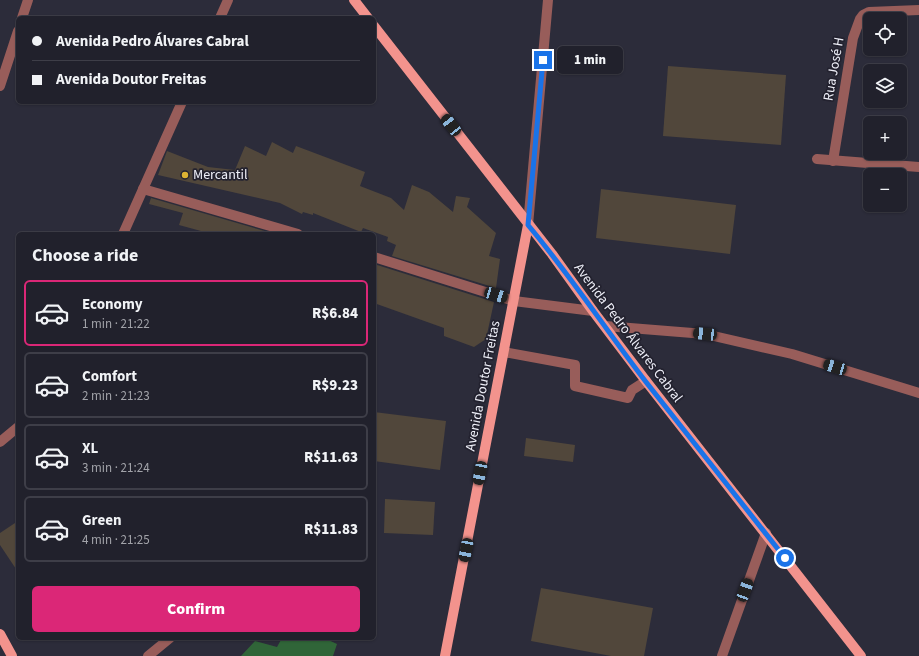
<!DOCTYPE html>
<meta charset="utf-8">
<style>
body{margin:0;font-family:"Source Sans 3",sans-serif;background:#2d2e38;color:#f1f3f6;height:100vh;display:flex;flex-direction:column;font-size:15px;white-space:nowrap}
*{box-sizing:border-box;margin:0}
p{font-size:13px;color:#a2a3a9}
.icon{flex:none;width:22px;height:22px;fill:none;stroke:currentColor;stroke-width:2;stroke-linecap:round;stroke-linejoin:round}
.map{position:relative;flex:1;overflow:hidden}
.sheet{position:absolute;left:16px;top:232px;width:360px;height:408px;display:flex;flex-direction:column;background:#21212c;border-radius:6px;box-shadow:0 1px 3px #0004,0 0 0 1px #3e3e48}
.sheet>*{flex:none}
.top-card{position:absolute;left:16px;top:16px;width:360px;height:88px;border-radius:6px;box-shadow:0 1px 3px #0004,0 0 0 1px #3e3e48;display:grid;align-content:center;height:88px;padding:0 16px;background:#21212c}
.controls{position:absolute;left:863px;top:12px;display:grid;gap:8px}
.controls a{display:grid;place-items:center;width:44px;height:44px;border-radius:6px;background:#21212c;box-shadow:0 1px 3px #0004,0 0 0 1px #3e3e48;font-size:20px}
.end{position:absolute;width:18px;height:18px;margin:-9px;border:5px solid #1a73e8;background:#fff;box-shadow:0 0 0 2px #fff}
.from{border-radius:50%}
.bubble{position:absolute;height:28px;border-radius:6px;background:#21212c;box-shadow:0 1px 3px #0004,0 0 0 1px #3e3e48;font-size:13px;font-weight:800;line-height:28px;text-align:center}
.car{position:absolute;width:12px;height:24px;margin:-12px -6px;border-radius:5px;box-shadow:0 0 3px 1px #0007;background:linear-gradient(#222 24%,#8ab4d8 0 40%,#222 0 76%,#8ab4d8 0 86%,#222 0)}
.top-card b{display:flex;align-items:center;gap:14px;height:38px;font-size:15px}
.top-card b+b{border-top:1px solid #3e3e48}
.top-card i{width:10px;height:10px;background:#f1f3f6}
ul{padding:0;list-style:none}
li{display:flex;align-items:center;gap:12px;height:66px;margin:0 8px 6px;padding:0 8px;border:2px solid #3e3e48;border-radius:6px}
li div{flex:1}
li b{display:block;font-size:15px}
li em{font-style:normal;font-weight:800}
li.current{border-color:#db2777}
li>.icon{width:36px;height:36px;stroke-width:1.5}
h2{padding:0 16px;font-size:18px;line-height:48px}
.cta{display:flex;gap:8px;margin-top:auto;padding:8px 16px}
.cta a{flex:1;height:46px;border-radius:6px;background:#db2777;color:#fff;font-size:16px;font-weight:800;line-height:46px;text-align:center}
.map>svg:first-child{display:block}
.green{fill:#306538}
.building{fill:#51473b}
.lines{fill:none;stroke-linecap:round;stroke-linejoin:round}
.minor{stroke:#985d5a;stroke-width:10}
.major{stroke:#f3938d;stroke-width:10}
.route{stroke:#1a73e8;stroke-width:5}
.poi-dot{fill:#dcb233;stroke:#23222f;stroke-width:1.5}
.labels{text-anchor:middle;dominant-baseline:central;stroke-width:3.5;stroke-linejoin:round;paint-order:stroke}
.street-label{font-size:14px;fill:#eeeff8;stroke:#23222f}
.poi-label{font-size:14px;fill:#eeeff8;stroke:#23222f;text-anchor:start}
</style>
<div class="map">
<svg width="919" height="656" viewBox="0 0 919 656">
<rect width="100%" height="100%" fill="#2c2c3a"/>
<polygon class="green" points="282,638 305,638 303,641 324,638 337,644 333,656 241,656 255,641 277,647"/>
<g class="building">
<polygon points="668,66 786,75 781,145 663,136"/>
<polygon points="272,142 293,153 296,146 365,172 360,186 391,198 404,210 412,185 429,192 453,212 456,196 470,198 467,207 496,233 489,256 500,259 496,288 392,256 396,245 387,241 388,237 363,228 361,232 313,213 313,215 303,212 302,214 280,203 158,175 167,151 208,167 235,170 245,146 266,156"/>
<polygon points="601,189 736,205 730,254 596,238"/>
<polygon points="151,198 275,234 201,234 201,231 179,225 183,213 149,204"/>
<polygon points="374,264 494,302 486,339 474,347 444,336 444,328 374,303"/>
<polygon points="374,412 446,421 440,470 374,461"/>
<polygon points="526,438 575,445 573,462 524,456"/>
<polygon points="385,499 435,502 433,535 384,533"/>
<polygon points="18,521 18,572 0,545 0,533"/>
<polygon points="541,588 653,608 644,656 611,656 531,641"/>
</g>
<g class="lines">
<g class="minor">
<polyline points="22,18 28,0"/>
<polyline points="220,18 228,0"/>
<polyline points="0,86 18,31"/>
<polyline points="817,159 919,167"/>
<polyline points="833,161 853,38 860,19 863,15 869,12 919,10"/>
<polyline points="143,189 298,234"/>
<polyline points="528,225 548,0"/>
<polyline points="123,234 182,102"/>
<polyline points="374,257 514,301 593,311"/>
<polyline points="605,326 705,334 792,354 919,393"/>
<polyline points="504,352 575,365 575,386 628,398 632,390 646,381"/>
<polyline points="0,442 18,427"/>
<polyline points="148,656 170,638"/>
<polyline points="722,656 766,533"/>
</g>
<g class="major">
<polyline points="354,0 368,18"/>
<polyline points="374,26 552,254 593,311 646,381 861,656"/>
<polyline points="0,634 12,656"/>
<polyline points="445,656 528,225"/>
</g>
</g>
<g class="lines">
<path class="route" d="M 543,60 L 528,225 C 570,275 606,330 646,382 C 692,441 739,499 785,558"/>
</g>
<circle class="poi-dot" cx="185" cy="175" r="4"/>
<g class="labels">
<g class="street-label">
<text transform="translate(834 69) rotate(-80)">Rua José H</text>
<text transform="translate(628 333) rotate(53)">Avenida Pedro Álvares Cabral</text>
<text transform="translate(483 386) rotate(-79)">Avenida Doutor Freitas</text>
</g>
<g class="poi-label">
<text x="193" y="175">Mercantil</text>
</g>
</g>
</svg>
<div class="controls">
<a><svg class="icon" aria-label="locate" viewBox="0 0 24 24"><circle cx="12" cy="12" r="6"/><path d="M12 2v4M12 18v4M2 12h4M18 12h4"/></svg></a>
<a><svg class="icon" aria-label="layers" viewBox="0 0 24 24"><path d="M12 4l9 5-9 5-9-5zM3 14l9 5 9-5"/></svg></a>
<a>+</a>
<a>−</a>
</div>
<i class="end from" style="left:785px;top:558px"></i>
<i class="end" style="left:543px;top:60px"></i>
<div class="bubble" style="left:557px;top:46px;width:66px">1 min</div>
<i class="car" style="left:451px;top:125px;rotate:322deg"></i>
<i class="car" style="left:496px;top:295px;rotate:107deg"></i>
<i class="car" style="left:705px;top:334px;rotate:276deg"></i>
<i class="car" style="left:835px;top:367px;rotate:287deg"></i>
<i class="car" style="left:480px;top:473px;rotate:191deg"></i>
<i class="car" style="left:466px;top:550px;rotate:191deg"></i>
<i class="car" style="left:745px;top:590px;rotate:20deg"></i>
<div class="top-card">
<b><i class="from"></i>Avenida Pedro Álvares Cabral</b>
<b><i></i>Avenida Doutor Freitas</b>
</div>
<section class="sheet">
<h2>Choose a ride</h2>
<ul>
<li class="current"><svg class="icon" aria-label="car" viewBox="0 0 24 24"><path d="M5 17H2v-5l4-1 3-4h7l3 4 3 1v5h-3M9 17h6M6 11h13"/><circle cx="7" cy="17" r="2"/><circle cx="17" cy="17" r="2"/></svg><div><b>Economy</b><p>1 min · 21:22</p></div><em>R$6.84</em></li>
<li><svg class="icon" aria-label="car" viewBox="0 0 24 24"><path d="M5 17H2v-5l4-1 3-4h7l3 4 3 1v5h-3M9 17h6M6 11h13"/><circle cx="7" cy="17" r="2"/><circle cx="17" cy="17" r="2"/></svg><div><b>Comfort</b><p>2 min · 21:23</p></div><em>R$9.23</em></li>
<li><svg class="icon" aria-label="car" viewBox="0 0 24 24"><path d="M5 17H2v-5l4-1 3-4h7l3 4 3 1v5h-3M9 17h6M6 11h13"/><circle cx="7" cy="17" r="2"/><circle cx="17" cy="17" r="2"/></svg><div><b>XL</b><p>3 min · 21:24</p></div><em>R$11.63</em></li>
<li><svg class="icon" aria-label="car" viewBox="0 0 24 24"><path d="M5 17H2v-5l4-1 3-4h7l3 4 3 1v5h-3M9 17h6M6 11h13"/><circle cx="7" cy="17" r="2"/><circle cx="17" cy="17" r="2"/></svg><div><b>Green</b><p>4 min · 21:25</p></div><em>R$11.83</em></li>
</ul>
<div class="cta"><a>Confirm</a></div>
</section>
</div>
